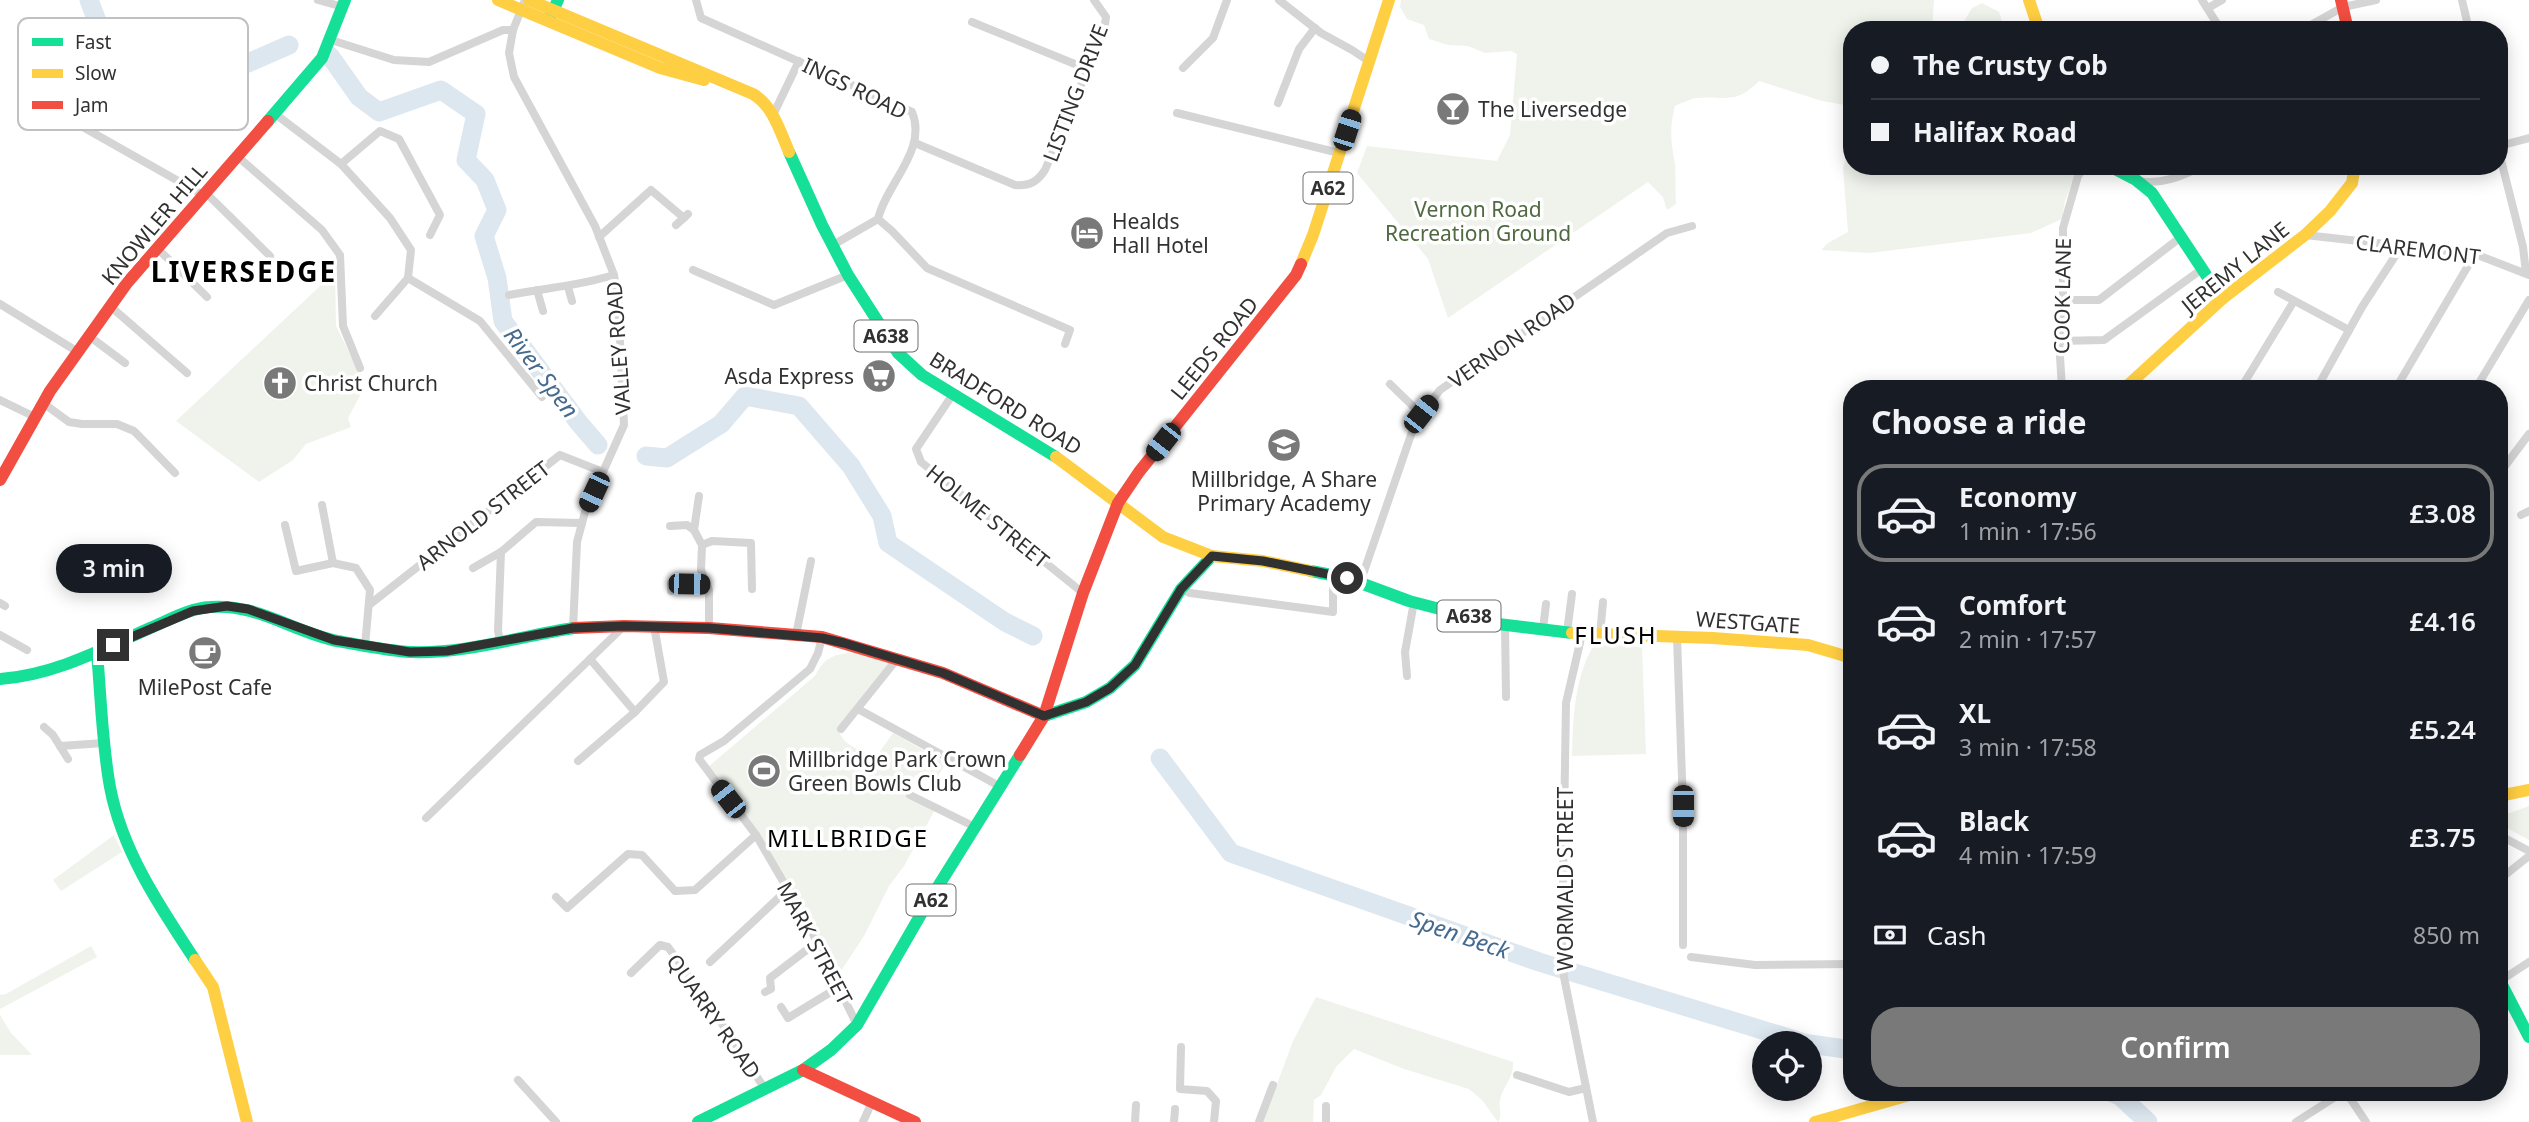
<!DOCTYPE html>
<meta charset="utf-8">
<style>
body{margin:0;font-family:"Noto Sans",sans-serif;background:#242831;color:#f1f3f6;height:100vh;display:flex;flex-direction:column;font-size:26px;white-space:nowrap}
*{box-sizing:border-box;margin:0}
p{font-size:23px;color:#9ea1a6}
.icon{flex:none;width:38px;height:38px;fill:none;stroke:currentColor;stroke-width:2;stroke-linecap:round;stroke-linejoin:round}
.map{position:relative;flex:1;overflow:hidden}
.panel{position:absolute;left:1843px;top:380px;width:665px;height:721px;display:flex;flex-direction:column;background:#171b24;border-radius:28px;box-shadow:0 4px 18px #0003}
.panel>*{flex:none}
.hud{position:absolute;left:1843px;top:21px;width:665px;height:154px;border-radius:28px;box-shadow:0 4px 18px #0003;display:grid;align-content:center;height:154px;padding:0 28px;background:#171b24}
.controls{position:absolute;left:1752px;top:1031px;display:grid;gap:14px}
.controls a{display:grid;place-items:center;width:70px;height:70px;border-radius:50%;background:#171b24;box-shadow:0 4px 18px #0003;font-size:35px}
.end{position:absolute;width:32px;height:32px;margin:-16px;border:9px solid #313131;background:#fff;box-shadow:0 0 0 4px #fff}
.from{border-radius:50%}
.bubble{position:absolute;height:49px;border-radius:24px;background:#171b24;box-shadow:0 4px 18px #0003;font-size:23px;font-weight:600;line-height:49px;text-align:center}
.car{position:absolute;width:21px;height:42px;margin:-21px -10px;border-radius:9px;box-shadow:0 0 5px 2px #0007;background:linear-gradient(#222 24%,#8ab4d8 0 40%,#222 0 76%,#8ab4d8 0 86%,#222 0)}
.hud b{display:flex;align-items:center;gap:24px;height:66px;font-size:26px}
.hud b+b{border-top:2px solid #363941}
.hud i{width:18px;height:18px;background:#f1f3f6}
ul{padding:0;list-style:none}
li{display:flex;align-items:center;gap:21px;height:98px;margin:0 14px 10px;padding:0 14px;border:4px solid transparent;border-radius:28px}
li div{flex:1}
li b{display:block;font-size:26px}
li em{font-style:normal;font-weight:600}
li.active{border-color:#797979}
li>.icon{width:63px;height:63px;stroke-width:1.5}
h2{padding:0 28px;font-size:32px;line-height:84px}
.pay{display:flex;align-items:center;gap:18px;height:77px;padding:0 28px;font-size:26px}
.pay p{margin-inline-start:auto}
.primary-button{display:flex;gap:14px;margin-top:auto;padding:14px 28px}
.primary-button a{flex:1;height:80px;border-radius:28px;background:#797979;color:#fff;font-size:28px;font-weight:600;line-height:80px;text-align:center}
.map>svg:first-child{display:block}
.green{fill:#eff3ec}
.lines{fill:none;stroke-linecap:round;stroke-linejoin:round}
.river{stroke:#dde7f0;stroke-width:19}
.street{stroke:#d5d5d5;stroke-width:8}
.fast{stroke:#16e098;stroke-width:12}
.slow{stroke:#ffcf43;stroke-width:12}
.jam{stroke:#f24e42;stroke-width:12}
.route{stroke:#313131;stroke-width:9}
.labels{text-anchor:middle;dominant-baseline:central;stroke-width:7;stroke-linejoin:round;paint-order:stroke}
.shield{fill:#fff;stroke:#6f6f6f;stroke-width:2}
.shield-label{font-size:19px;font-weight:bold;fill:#313131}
.street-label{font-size:21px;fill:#313131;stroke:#fff}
.poi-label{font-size:21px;fill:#313131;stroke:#fff;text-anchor:start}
.park-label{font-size:21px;fill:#506941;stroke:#fff}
.water-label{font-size:23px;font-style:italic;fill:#446a8d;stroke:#fff}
.quarter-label{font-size:24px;letter-spacing:2px;fill:#000;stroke:#fff}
.district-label{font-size:28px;font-weight:bold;letter-spacing:2px;fill:#000;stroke:#fff}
.key{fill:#fff;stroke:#c1c1c1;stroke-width:2}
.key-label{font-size:19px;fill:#313131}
</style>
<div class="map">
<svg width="2529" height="1122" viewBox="0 0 2529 1122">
<rect width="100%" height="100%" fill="#fff"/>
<g class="green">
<path d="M 1401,0 L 1934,0 L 1932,30 L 1852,30 L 1851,106 L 1822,101 L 1759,81 C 1734,106 1725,95 1696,98 C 1689,99 1681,104 1675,106 C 1669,129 1671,141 1675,164 C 1676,176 1675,191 1676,204 L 1667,210 L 1663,197 L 1648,182 L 1448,318 L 1428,259 L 1357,173 L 1367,146 L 1497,161 L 1510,135 L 1517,54 L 1511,51 L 1485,53 L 1468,46 L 1448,45 L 1429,39 L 1424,25 L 1407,19 L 1400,7 Z"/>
<polygon points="1982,3 1999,12 2005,30 1959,30 1972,8"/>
<polygon points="1851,135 1852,166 2078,168 2065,201 2062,219 2031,233 1870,253 1821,250 1828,243 1848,232 1843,168"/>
<polygon points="335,272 336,326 358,370 362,392 348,418 351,427 306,444 293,460 259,482 176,421"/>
<path d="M 1603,644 L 1642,647 L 1646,754 L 1572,756 C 1573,718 1574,682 1592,648 Z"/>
<path d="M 859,651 L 892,659 L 839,726 C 838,745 862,750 876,757 L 893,733 L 946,763 L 935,781 L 915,775 L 909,792 L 936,808 L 904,866 L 889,886 L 864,936 L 837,977 L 812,925 L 708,767 L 815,676 C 827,653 835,656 859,651 Z"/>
<polygon points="2529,806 2529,840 2509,829 2499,820 2499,817"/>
<polygon points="114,835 122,852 61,891 53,880"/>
<polygon points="91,946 97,957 0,1009 0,995 6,994"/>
<path d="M 1316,997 L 1513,1062 C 1514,1078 1503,1086 1500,1100 C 1498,1108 1503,1114 1498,1122 L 1482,1100 L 1469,1089 L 1404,1069 L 1354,1049 L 1336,1067 L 1321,1095 L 1314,1100 L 1313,1122 L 1263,1122 L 1293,1041 Z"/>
<polygon points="0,1015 11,1033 32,1055 0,1055"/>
</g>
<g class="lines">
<g class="river">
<polyline points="89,0 102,34 128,53 194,68 248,63 289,45"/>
<polyline points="330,56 359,97 379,112 441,90 476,114 466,160 485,180 497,210 484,236 497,278 503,321 579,423 598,445"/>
<polyline points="646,456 667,458 721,424 745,396 799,406 851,466 882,516 888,543 1005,622 1033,636"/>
<polyline points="1160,758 1231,853 1539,962 1805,1043"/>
<polyline points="1810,1044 1852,1050"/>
<polyline points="2110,1092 2120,1096 2148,1122"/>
</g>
<g class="street">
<polyline points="318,0 343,7"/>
<polyline points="525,0 513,30 509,53 514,77 595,226 614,275 618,300 624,425 585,512 577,542 573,628"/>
<path d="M 696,0 L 701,18 L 912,112 C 928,150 886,184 878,219 L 833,245"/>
<polyline points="1279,0 1321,33 1352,50 1370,62"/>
<polyline points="2202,0 2221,30"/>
<polyline points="2462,0 2469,30"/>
<polyline points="2208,8 2222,0"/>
<polyline points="972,22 1087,69"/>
<polyline points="2302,30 2343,7 2376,0"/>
<polyline points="331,40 394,60 429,62 503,30 513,30"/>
<polyline points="173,48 159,57 145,74 131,84 105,84 80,92 81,126 203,195"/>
<polyline points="1183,68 1213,38 1227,0"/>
<polyline points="1278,103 1299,49 1315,28"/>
<polyline points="274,113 341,164 390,218 411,250 408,278 375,316"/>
<polyline points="1177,113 1339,153"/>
<polyline points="773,115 799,61"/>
<path d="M 915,143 L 1015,185 C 1030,186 1037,182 1045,170 L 1104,31 L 1106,17 L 1094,0"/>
<polyline points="2499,146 2529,138"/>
<polyline points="2499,152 2523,247 2526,273"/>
<polyline points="237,156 322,230 340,255 343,326 360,368"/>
<polyline points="341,164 380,131 399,139 440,215 430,235"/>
<path d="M 2139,181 C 2163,185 2181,176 2203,166"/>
<polyline points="205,192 270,256"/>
<polyline points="878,219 892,231 927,268 1070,330 1065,344"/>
<polyline points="676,225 688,214"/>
<polyline points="2305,235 2475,254 2529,275"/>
<polyline points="599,237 651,190 684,218"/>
<polyline points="157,248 207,297"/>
<polyline points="693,270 774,305 848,275"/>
<polyline points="408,278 480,321 542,397"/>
<polyline points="568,287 572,301"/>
<polyline points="537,290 543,311"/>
<polyline points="2278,292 2349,330"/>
<path d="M 509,295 C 545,288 578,286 614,275"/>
<polyline points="2063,300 2099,300 2181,237"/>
<polyline points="0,304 78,352"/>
<polyline points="110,306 187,373"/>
<polyline points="89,336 125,363"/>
<polyline points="2059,341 2104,340 2202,269"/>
<polyline points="1390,384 1421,414"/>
<polyline points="2062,388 2059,341 2063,300 2063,228 2078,176 2085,166"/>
<polyline points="2241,388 2294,301"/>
<polyline points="2317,388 2362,307 2401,247"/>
<polyline points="2396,388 2475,254"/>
<polyline points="2476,388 2529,300"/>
<polyline points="953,394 916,449 921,462 1083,593"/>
<polyline points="0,400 35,417"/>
<polyline points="43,403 69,422 82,424 117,424 134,431 175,473"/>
<polyline points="2499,474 2529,434"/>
<polyline points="699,496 694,530 702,545 701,570 709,590 709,628"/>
<polyline points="322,505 333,563"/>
<polyline points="2521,515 2529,511"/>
<polyline points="285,525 296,571 333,563 356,568 370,590 365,646"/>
<polyline points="670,526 687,525 694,530"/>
<polyline points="702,545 712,541 751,543 752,589"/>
<polyline points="473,568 501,552 536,522 582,523"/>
<polyline points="1360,583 1413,429 1421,414 1440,390 1667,233 1692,226"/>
<polyline points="1181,589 1190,593 1333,612 1333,575"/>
<polyline points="671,591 671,583 707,584"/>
<polyline points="0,603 5,606"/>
<polyline points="369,605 560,455 603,472"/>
<polyline points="1505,625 1506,697"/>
<polyline points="1543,629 1546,604"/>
<polyline points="1567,632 1572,594"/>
<polyline points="1582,634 1566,703 1562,948 1564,977 1593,1122"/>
<polyline points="0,635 27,650"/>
<polyline points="796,635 811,561"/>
<polyline points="1600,635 1603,602"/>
<polyline points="822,637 818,653 810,669 724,741 700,755 699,759 756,835 809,926 857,1025"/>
<polyline points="1677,637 1683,806 1683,945"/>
<polyline points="500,641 498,631 501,552"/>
<polyline points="590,659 635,712"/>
<polyline points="1407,676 1405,652 1414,602"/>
<polyline points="858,709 1001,787"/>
<polyline points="44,727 53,735 68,759"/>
<polyline points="841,729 897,659"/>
<polyline points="60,746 104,743"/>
<polyline points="578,761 635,712 664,682 654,626"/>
<polyline points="910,795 975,827"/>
<polyline points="426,818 624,626"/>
<polyline points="2499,835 2529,851"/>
<polyline points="2499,880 2529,856"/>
<polyline points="556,897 567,908 628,854 642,855 675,891 695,890 756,835"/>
<polyline points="1691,957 1755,965 1852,964"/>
<polyline points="710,962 788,889"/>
<polyline points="631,973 660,945 668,947 709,1004 765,1089"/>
<polyline points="2500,981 2529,962"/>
<polyline points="765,992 771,989 770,978 817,942"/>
<polyline points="781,1007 788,1018 839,987"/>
<polyline points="1181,1047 1180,1089 1207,1091 1216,1101 1214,1122"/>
<polyline points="1517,1075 1569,1092 1586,1088"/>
<polyline points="518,1080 556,1122"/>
<polyline points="2346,1092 2366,1122"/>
<polyline points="863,1122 872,1102"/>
<polyline points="1135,1122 1136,1105"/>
<polyline points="1174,1122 1175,1109"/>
<polyline points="1259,1122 1273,1085"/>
<polyline points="1326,1122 1326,1106"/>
<polyline points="2296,1122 2343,1092"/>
</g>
<g class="fast">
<polyline points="549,19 558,0"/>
<polyline points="268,121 322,58 345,0"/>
<polyline points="789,152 822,225 848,275 898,353 922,375 1056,457"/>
<polyline points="2109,166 2136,180 2152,193 2222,299"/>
<polyline points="1311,571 1347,578 1409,601 1498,624 1572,633"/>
<path d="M 97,653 C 101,697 102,744 110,787 C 122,851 160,907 195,960"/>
<path d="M 0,679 C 54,675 101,650 150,628 C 169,620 190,608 210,607 C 257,603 293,632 337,641 C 361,645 387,651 411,652 C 465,654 521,636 574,628"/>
<polyline points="1044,716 1086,702 1110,688 1135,665 1181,589 1212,556"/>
<polyline points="2499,979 2529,1037"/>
<polyline points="698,1122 803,1070 831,1050 857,1025 924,909 1020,755"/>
</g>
<g class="slow">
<polyline points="498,0 660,68 704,80"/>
<path d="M 529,0 L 753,94 C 773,106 780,131 789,152"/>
<polyline points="2029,0 2039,30"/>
<polyline points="1301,264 1313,235 1389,0"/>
<polyline points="2125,388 2222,299 2305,235 2330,211 2352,183 2355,166"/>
<polyline points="1056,457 1163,537 1212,556 1263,561 1311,571"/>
<polyline points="1572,633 1713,638 1808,645 1852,658"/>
<polyline points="2499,796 2529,790"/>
<polyline points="195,960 213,987 247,1122"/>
<polyline points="1815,1122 1920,1092"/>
</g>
<g class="jam">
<polyline points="2341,0 2348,30"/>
<polyline points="0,480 50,391 127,283 268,121"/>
<polyline points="574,628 624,626 709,628 822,637 943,673 1044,716"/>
<polyline points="1020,755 1044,716 1083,593 1118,503 1139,472 1296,275 1301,264"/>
<polyline points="803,1070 915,1122"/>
</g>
</g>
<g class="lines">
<polyline class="route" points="113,645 193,611 227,606 248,609 334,640 410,652 447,651 573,628 624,626 709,628 822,638 844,643 943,673 1044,716 1086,702 1110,688 1135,665 1181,589 1212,556 1263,561 1347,578"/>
</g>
<defs>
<g id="bar-disc" transform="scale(1.75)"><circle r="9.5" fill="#797979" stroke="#fff"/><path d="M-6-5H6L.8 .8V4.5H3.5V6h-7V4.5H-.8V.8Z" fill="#fff"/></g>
<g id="hotel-disc" transform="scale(1.75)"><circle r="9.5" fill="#797979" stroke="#fff"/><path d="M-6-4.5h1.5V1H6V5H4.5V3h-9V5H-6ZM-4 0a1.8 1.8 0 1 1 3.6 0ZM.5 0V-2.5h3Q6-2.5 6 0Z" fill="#fff"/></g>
<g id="supermarket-disc" transform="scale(1.75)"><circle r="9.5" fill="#797979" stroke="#fff"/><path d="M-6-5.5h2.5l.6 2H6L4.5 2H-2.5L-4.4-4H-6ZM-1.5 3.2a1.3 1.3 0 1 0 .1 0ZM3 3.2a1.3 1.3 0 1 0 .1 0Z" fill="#fff"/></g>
<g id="church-disc" transform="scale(1.75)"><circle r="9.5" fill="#797979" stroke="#fff"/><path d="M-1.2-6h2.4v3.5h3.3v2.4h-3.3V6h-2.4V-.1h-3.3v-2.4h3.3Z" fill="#fff"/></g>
<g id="school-disc" transform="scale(1.75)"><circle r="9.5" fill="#797979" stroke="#fff"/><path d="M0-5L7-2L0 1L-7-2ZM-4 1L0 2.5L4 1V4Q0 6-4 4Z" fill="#fff"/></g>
<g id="cafe-disc" transform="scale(1.75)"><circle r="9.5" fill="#797979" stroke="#fff"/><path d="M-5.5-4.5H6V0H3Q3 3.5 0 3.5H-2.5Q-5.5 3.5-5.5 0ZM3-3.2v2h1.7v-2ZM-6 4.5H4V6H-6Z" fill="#fff"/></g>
<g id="stadium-disc" transform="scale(1.75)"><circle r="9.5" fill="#797979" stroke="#fff"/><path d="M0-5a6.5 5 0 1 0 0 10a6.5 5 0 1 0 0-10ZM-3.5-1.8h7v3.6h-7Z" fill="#fff"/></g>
</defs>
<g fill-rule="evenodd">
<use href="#bar-disc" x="1453" y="109"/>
<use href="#hotel-disc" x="1087" y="233"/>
<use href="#supermarket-disc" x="879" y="376"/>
<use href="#church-disc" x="280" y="383"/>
<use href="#school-disc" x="1284" y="445"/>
<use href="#cafe-disc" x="205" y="653"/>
<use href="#stadium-disc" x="764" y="771"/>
</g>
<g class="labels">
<g class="shield">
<rect x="1303.5" y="172.5" width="49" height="31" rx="5"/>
<rect x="854.5" y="320.5" width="63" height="31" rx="5"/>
<rect x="1437.5" y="600.5" width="63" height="31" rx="5"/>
<rect x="906.5" y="884.5" width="49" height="31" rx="5"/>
</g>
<g class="shield-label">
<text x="1328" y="188">A62</text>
<text x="886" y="336">A638</text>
<text x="1469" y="616">A638</text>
<text x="931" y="900">A62</text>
</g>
<g class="street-label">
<text transform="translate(855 88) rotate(26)">INGS ROAD</text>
<text transform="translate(1075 93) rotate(-69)">LISTING DRIVE</text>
<text transform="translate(154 224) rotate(-50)">KNOWLER HILL</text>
<text transform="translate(2418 249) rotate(7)">CLAREMONT</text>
<text transform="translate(2235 267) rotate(-39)">JEREMY LANE</text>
<text transform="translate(2062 296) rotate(-89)">COOK LANE</text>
<text transform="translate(1512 340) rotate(-35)">VERNON ROAD</text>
<text transform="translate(618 348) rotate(-94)">VALLEY ROAD</text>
<text transform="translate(1214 348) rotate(-51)">LEEDS ROAD</text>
<text transform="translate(1006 403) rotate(32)">BRADFORD ROAD</text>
<text transform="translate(483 515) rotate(-38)">ARNOLD STREET</text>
<text transform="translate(988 516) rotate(39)">HOLME STREET</text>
<text transform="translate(1748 622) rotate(4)">WESTGATE</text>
<text transform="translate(1565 879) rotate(-90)">WORMALD STREET</text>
<text transform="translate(815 943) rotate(62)">MARK STREET</text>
<text transform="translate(714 1016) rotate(55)">QUARRY ROAD</text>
</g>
<g class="poi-label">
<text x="1478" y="109">The Liversedge</text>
<text x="1112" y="221">Healds<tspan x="1112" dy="24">Hall Hotel</tspan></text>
<text x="854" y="376" text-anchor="end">Asda Express</text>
<text x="304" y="383">Christ Church</text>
<text x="1284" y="479" text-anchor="middle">Millbridge, A Share<tspan x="1284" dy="24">Primary Academy</tspan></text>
<text x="205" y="687" text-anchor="middle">MilePost Cafe</text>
<text x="788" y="759">Millbridge Park Crown<tspan x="788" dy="24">Green Bowls Club</tspan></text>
</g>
<g class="park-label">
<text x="1478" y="209">Vernon Road<tspan x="1478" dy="24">Recreation Ground</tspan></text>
</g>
<g class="water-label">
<text transform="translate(542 372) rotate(53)">River Spen</text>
<text transform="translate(1460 934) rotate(19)">Spen Beck</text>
</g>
<g class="quarter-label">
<text x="1616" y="634">FLUSH</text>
<text x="848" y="837">MILLBRIDGE</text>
</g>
<g class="district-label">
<text x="244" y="271">LIVERSEDGE</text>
</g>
</g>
<rect x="18" y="18" width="230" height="112" rx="10" class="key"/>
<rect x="32" y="38" width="31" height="8" fill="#16e098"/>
<rect x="32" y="69" width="31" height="9" fill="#ffcf43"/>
<rect x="32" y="101" width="31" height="8" fill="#f24e42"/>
<g class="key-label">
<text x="75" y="49">Fast</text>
<text x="75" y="80">Slow</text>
<text x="75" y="112">Jam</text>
</g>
</svg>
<div class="controls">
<a><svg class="icon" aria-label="locate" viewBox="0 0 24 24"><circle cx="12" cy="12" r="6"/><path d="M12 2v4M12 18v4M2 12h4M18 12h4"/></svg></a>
</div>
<i class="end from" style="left:1347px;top:578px"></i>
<i class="end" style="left:113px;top:645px"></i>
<div class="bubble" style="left:56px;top:544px;width:116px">3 min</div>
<i class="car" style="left:1347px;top:130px;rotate:18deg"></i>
<i class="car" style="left:1421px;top:414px;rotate:38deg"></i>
<i class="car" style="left:1163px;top:442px;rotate:218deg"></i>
<i class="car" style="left:594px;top:492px;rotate:205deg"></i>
<i class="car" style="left:689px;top:584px;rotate:91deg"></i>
<i class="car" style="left:728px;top:799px;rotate:322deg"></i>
<i class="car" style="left:1683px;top:806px;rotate:180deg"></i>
<div class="hud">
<b><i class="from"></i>The Crusty Cob</b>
<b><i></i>Halifax Road</b>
</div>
<section class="panel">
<h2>Choose a ride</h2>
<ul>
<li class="active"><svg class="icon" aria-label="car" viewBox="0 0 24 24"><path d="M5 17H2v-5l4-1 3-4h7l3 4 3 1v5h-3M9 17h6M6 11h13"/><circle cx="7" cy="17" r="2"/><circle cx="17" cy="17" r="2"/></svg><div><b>Economy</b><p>1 min · 17:56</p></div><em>£3.08</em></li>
<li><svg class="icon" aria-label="car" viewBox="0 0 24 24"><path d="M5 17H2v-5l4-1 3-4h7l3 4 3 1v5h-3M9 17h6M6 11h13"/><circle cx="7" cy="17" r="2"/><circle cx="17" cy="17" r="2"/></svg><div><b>Comfort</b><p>2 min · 17:57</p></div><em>£4.16</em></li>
<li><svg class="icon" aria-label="car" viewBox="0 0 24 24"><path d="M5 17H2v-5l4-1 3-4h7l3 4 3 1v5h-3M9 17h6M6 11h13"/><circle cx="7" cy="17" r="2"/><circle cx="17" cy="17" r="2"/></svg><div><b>XL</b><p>3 min · 17:58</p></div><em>£5.24</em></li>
<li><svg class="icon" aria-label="car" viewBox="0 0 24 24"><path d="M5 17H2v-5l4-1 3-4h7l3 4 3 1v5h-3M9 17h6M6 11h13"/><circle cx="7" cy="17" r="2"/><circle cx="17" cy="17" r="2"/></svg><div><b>Black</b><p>4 min · 17:59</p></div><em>£3.75</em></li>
</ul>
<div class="pay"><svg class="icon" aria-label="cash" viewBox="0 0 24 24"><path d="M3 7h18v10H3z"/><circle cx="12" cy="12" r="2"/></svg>Cash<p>850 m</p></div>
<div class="primary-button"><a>Confirm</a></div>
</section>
</div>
